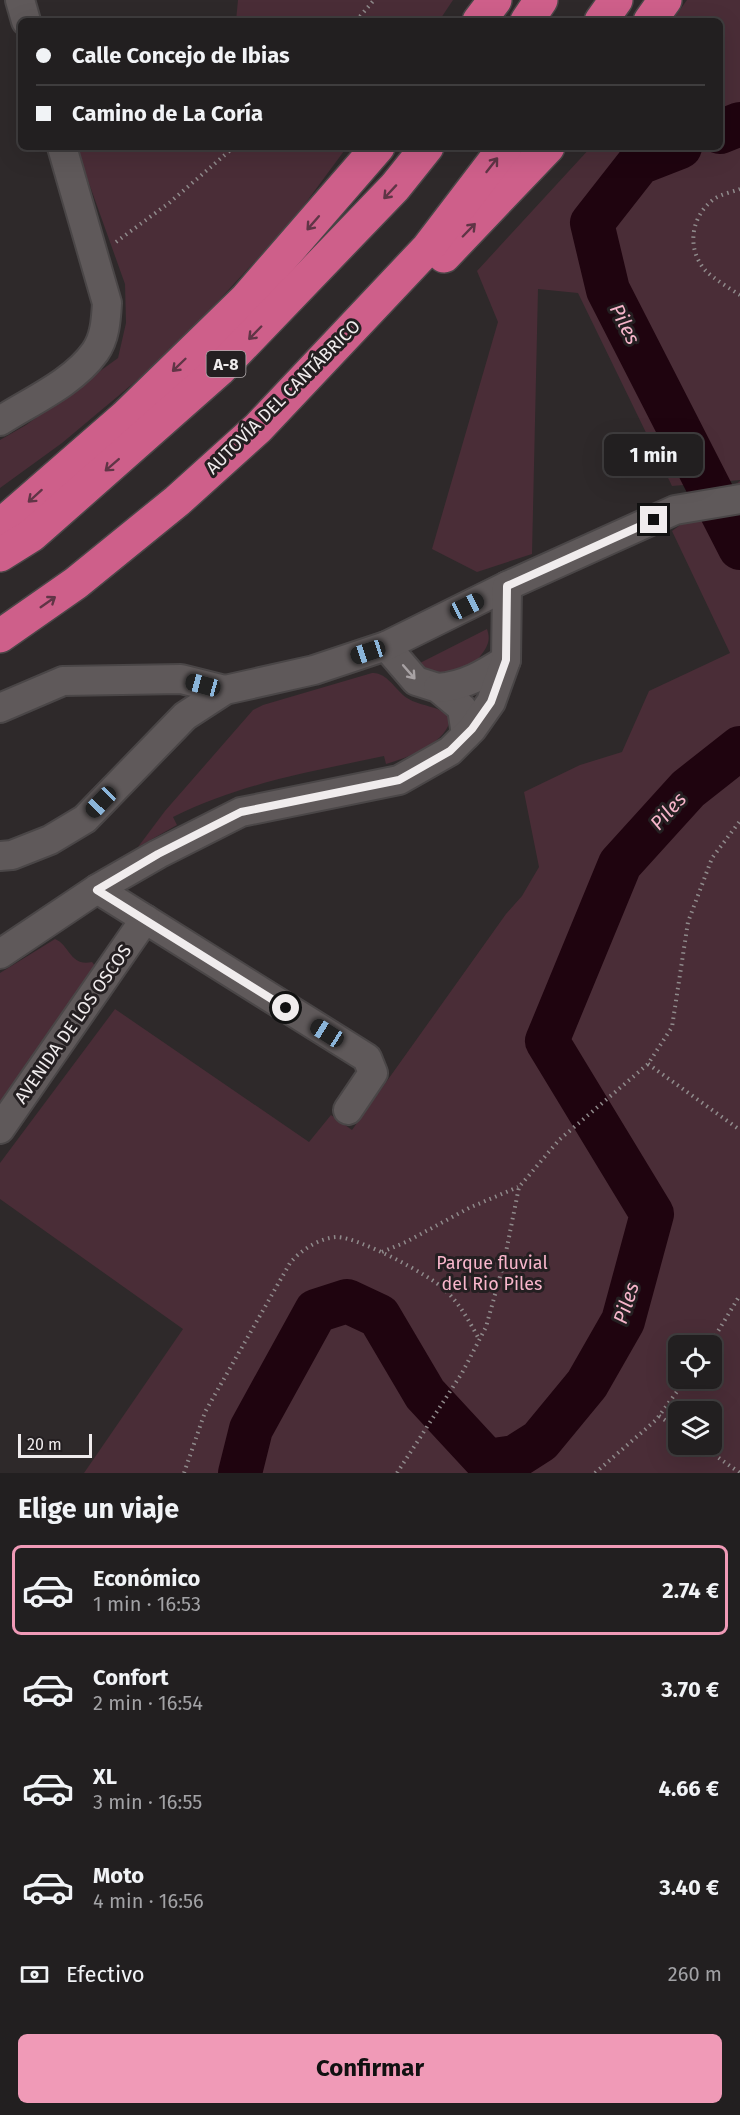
<!DOCTYPE html>
<html lang="es">
<meta charset="utf-8">
<style>
body{margin:0;font-family:"Fira Sans",sans-serif;background:#2a2729;color:#f1f3f6;height:100vh;display:flex;flex-direction:column;font-size:22px;white-space:nowrap}
*{box-sizing:border-box;margin:0}
p{font-size:20px;color:#a2a2a5}
.icon{flex:none;width:33px;height:33px;fill:none;stroke:currentColor;stroke-width:2;stroke-linecap:round;stroke-linejoin:round}
.map{position:relative;height:1473px;overflow:hidden}
.sheet{display:flex;flex-direction:column;background:#221f20;flex:1}
.sheet>*{flex:none}
.top-card{position:absolute;left:18px;top:18px;width:705px;height:132px;border-radius:9px;box-shadow:0 6px 24px #0002,0 0 0 2px #3f3d3e;display:grid;align-content:center;height:132px;padding:0 18px;background:#221f20}
.tools{position:absolute;left:668px;top:1335px;display:grid;gap:12px}
.tools a{display:grid;place-items:center;width:54px;height:54px;border-radius:9px;background:#221f20;box-shadow:0 6px 24px #0002,0 0 0 2px #3f3d3e;font-size:30px}
.scale{position:absolute;left:18px;bottom:15px;width:74px;box-sizing:border-box;padding-left:6px;border:3px solid #f0eced;border-top:0;font-size:16px;line-height:21px;white-space:nowrap;color:#f0eced;-webkit-text-stroke:4px #241f21;paint-order:stroke}
.end{position:absolute;width:27px;height:27px;margin:-14px;border:8px solid #f0eced;background:#111;box-shadow:0 0 0 3px #111}
.from{border-radius:50%}
.bubble{position:absolute;height:42px;border-radius:9px;background:#221f20;box-shadow:0 6px 24px #0002,0 0 0 2px #3f3d3e;font-size:20px;font-weight:700;line-height:42px;text-align:center}
.car{position:absolute;width:18px;height:36px;margin:-18px -9px;border-radius:8px;box-shadow:0 0 4px 2px #0007;background:linear-gradient(#222 24%,#8ab4d8 0 40%,#222 0 76%,#8ab4d8 0 86%,#222 0)}
.top-card b{display:flex;align-items:center;gap:21px;height:57px;font-size:22px}
.top-card b+b{border-top:2px solid #3f3d3e}
.top-card i{width:15px;height:15px;background:#f1f3f6}
ul{padding:0;list-style:none}
li{display:flex;align-items:center;gap:18px;height:90px;margin:0 12px 9px;padding:0 6px;border:3px solid transparent;border-radius:9px}
li div{flex:1}
li b{display:block;font-size:22px}
li em{font-style:normal;font-weight:700}
li.active{border-color:#f09ab7}
li>.icon{width:54px;height:54px;stroke-width:1.5}
h2{padding:0 18px;font-size:27px;line-height:72px}
.pay{display:flex;align-items:center;gap:15px;height:66px;padding:0 18px;font-size:22px}
.pay p{margin-inline-start:auto}
.primary-button{display:flex;gap:12px;margin-top:auto;padding:12px 18px}
.primary-button a{flex:1;height:69px;border-radius:9px;background:#f09ab7;color:#111;font-size:24px;font-weight:700;line-height:69px;text-align:center}
.map>svg:first-child{display:block}
.green{fill:#4a2d37;fill-rule:evenodd}
.lines{fill:none;stroke-linecap:round;stroke-linejoin:round}
.river{stroke:#1f040f;stroke-width:44}
.minor-casing{stroke:#4a4647;stroke-width:32}
.highway-casing{stroke:#4a4647;stroke-width:36}
.path{stroke:#8f8a8b;stroke-width:4;stroke-dasharray:1.5 4.5;stroke-linecap:butt}
.minor{stroke:#5f595a;stroke-width:28}
.highway{stroke:#ce5f8a;stroke-width:33}
.oneway{stroke:#603546}
.oneway2{stroke:#a8a2a4}
.route{stroke:#f0eced;stroke-width:8}
.labels{text-anchor:middle;dominant-baseline:central;stroke-width:6;stroke-linejoin:round;paint-order:stroke}
.shield{fill:#241f21;stroke:#b3aeb0;stroke-width:1.5}
.shield-label{font-size:16px;font-weight:bold;fill:#f0eced}
.street-label{font-size:18px;fill:#f0eced;stroke:#241f21}
.park-label{font-size:18px;fill:#f8b6cb;stroke:#241f21}
.water-label{font-size:20px;font-style:italic;fill:#f6b5ca;stroke:#241f21}
</style>
<div class="map">
<svg width="740" height="1473" viewBox="0 0 740 1473">
<rect width="100%" height="100%" fill="#2e292a"/>
<g class="green">
<polygon points="238,0 453,0 439,21 236,21"/>
<polygon points="687,0 740,0 740,480 672,486 578,293 538,289 532,554 477,572 432,549 498,322 477,271 591,147 720,147 720,21 672,21"/>
<polygon points="76,147 347,147 293,220 173,350 62,443 0,488 0,440 26,425 118,358 126,323 125,284"/>
<path d="M 740,481 L 740,1473 L 84,1473 L 183,1329 L 0,1199 L 0,1163 L 115,1009 L 309,1142 L 331,1115 L 352,1130 L 506,914 L 522,896 L 539,867 L 524,792 L 580,765 L 622,752 L 649,691 L 730,653 L 672,531 ZM 678,1346 L 711,1346 L 711,1378 L 678,1378 ZM 678,1412 L 711,1412 L 711,1444 L 678,1444 Z"/>
<path d="M 487,629 C 490,638 489,643 484,651 C 469,673 459,671 435,675 L 418,664 Z"/>
<path d="M 372,673 C 387,672 395,690 407,698 C 421,707 438,705 450,717 C 450,742 407,758 386,764 L 384,756 C 309,772 242,783 173,817 L 177,825 L 138,847 L 165,811 L 253,710 L 263,705 Z"/>
<path d="M 55,939 C 70,945 70,967 92,962 L 96,967 L 0,1106 L 0,973 Z"/>
</g>
<g class="lines">
<g class="river">
<polyline points="720,132 740,124"/>
<polyline points="680,147 639,163 592,223 608,290 740,548"/>
<polyline points="240,1473 251,1429 316,1311 347,1301 379,1316 425,1394 487,1461 515,1457 540,1441 587,1384 623,1321 652,1214 547,1041 620,864 688,789 740,748"/>
</g>
<g class="minor-casing">
<g id="minor">
<polyline points="20,0 26,21"/>
<path d="M 0,421 C 31,401 73,383 95,352 C 105,338 106,320 107,303 L 62,147"/>
<polyline points="386,646 416,681 438,688 462,708 466,735"/>
<path d="M 438,688 C 465,686 484,674 506,660"/>
<polyline points="0,708 63,681 181,679 225,690"/>
<polyline points="0,856 12,855 50,840 85,819 185,716 225,690 314,670 386,646 507,586 675,510 740,499"/>
<polyline points="97,889 367,1058 373,1073 348,1110"/>
<polyline points="0,954 97,889 158,854 241,812 399,780 450,751 472,729 491,702 506,660 507,586"/>
<polyline points="0,1129 145,919"/>
</g>
</g>
<g class="highway-casing">
<g id="highway">
<polyline points="479,21 495,0"/>
<polyline points="527,21 541,0"/>
<polyline points="601,21 616,0"/>
<polyline points="650,21 665,0"/>
<polyline points="444,256 548,147"/>
<polyline points="0,526 125,417 246,299 378,147"/>
<polyline points="0,555 32,535 219,370 395,187 427,147"/>
<polyline points="0,636 76,583 177,501 258,428 428,248 505,147"/>
</g>
</g>
<g class="path">
<polyline points="356,21 374,0"/>
<path d="M 740,189 C 732,192 721,194 714,199 C 691,216 686,248 705,270 C 714,279 729,288 740,295"/>
<polyline points="116,242 169,203 234,147"/>
<polyline points="648,1064 740,1130"/>
<polyline points="382,1252 406,1242 469,1208 518,1187"/>
<polyline points="709,1346 740,1295"/>
<polyline points="659,1416 678,1429"/>
<polyline points="699,1444 740,1473"/>
<path d="M 184,1473 L 205,1412 L 290,1263 C 301,1250 319,1238 337,1237 C 358,1237 430,1275 445,1290 C 460,1304 469,1321 479,1339"/>
<polyline points="397,1473 462,1373 486,1327 504,1262 519,1187 559,1140 648,1064 672,1027 688,922 712,858 740,821"/>
<polyline points="595,1473 656,1420 687,1378"/>
</g>
<use href="#minor" class="minor"/>
<use href="#highway" class="highway"/>
</g>
<defs><path id="oneway-shaft" d="M-6 0H5M1.5-3L5.5 0L1.5 3" fill="none" stroke-width="1.6" stroke-linecap="round" stroke-linejoin="round" transform="scale(1.5)"/></defs>
<g class="oneway">
<use href="#oneway-shaft" transform="translate(492 165) rotate(-52)"/>
<use href="#oneway-shaft" transform="translate(390 192) rotate(133)"/>
<use href="#oneway-shaft" transform="translate(313 223) rotate(131)"/>
<use href="#oneway-shaft" transform="translate(469 230) rotate(-46)"/>
<use href="#oneway-shaft" transform="translate(255 333) rotate(134)"/>
<use href="#oneway-shaft" transform="translate(179 365) rotate(136)"/>
<use href="#oneway-shaft" transform="translate(112 465) rotate(139)"/>
<use href="#oneway-shaft" transform="translate(35 496) rotate(138)"/>
<use href="#oneway-shaft" transform="translate(48 602) rotate(-35)"/>
</g>
<use class="oneway2" href="#oneway-shaft" transform="translate(409 672) rotate(49)"/>
<g class="lines">
<polyline class="route" points="286,1008 97,890 158,854 241,812 399,780 450,751 472,729 491,702 506,660 507,586 654,520"/>
</g>
<g class="labels">
<rect class="shield" x="206.5" y="351" width="39" height="26" rx="4.5"/>
<g class="shield-label">
<text x="226" y="364">A-8</text>
</g>
<g class="street-label">
<text transform="translate(283 397) rotate(-45)">AUTOVÍA DEL CANTÁBRICO</text>
<text transform="translate(73 1024) rotate(-55)">AVENIDA DE LOS OSCOS</text>
</g>
<g class="park-label">
<text x="492" y="1263">Parque fluvial<tspan x="492" dy="21">del Rio Piles</tspan></text>
</g>
<g class="water-label">
<text transform="translate(625 324) rotate(63)">Piles</text>
<text transform="translate(668 811) rotate(-48)">Piles</text>
<text transform="translate(626 1303) rotate(-72)">Piles</text>
</g>
</g>
</svg>
<div class="tools">
<a><svg class="icon" aria-label="locate" viewBox="0 0 24 24"><circle cx="12" cy="12" r="6"/><path d="M12 2v4M12 18v4M2 12h4M18 12h4"/></svg></a>
<a><svg class="icon" aria-label="layers" viewBox="0 0 24 24"><path d="M12 4l9 5-9 5-9-5zM3 14l9 5 9-5"/></svg></a>
</div>
<div class="scale">20 m</div>
<i class="end from" style="left:286px;top:1008px"></i>
<i class="end" style="left:654px;top:520px"></i>
<div class="bubble" style="left:604px;top:434px;width:99px">1 min</div>
<i class="car" style="left:467px;top:606px;rotate:64deg"></i>
<i class="car" style="left:368px;top:652px;rotate:252deg"></i>
<i class="car" style="left:203px;top:685px;rotate:285deg"></i>
<i class="car" style="left:101px;top:802px;rotate:224deg"></i>
<i class="car" style="left:327px;top:1033px;rotate:302deg"></i>
<div class="top-card">
<b><i class="from"></i>Calle Concejo de Ibias</b>
<b><i></i>Camino de La Coría</b>
</div>
</div>
<section class="sheet">
<h2>Elige un viaje</h2>
<ul>
<li class="active"><svg class="icon" aria-label="car" viewBox="0 0 24 24"><path d="M5 17H2v-5l4-1 3-4h7l3 4 3 1v5h-3M9 17h6M6 11h13"/><circle cx="7" cy="17" r="2"/><circle cx="17" cy="17" r="2"/></svg><div><b>Económico</b><p>1 min · 16:53</p></div><em>2.74 €</em></li>
<li><svg class="icon" aria-label="car" viewBox="0 0 24 24"><path d="M5 17H2v-5l4-1 3-4h7l3 4 3 1v5h-3M9 17h6M6 11h13"/><circle cx="7" cy="17" r="2"/><circle cx="17" cy="17" r="2"/></svg><div><b>Confort</b><p>2 min · 16:54</p></div><em>3.70 €</em></li>
<li><svg class="icon" aria-label="car" viewBox="0 0 24 24"><path d="M5 17H2v-5l4-1 3-4h7l3 4 3 1v5h-3M9 17h6M6 11h13"/><circle cx="7" cy="17" r="2"/><circle cx="17" cy="17" r="2"/></svg><div><b>XL</b><p>3 min · 16:55</p></div><em>4.66 €</em></li>
<li><svg class="icon" aria-label="car" viewBox="0 0 24 24"><path d="M5 17H2v-5l4-1 3-4h7l3 4 3 1v5h-3M9 17h6M6 11h13"/><circle cx="7" cy="17" r="2"/><circle cx="17" cy="17" r="2"/></svg><div><b>Moto</b><p>4 min · 16:56</p></div><em>3.40 €</em></li>
</ul>
<div class="pay"><svg class="icon" aria-label="cash" viewBox="0 0 24 24"><path d="M3 7h18v10H3z"/><circle cx="12" cy="12" r="2"/></svg>Efectivo<p>260 m</p></div>
<div class="primary-button"><a>Confirmar</a></div>
</section>
